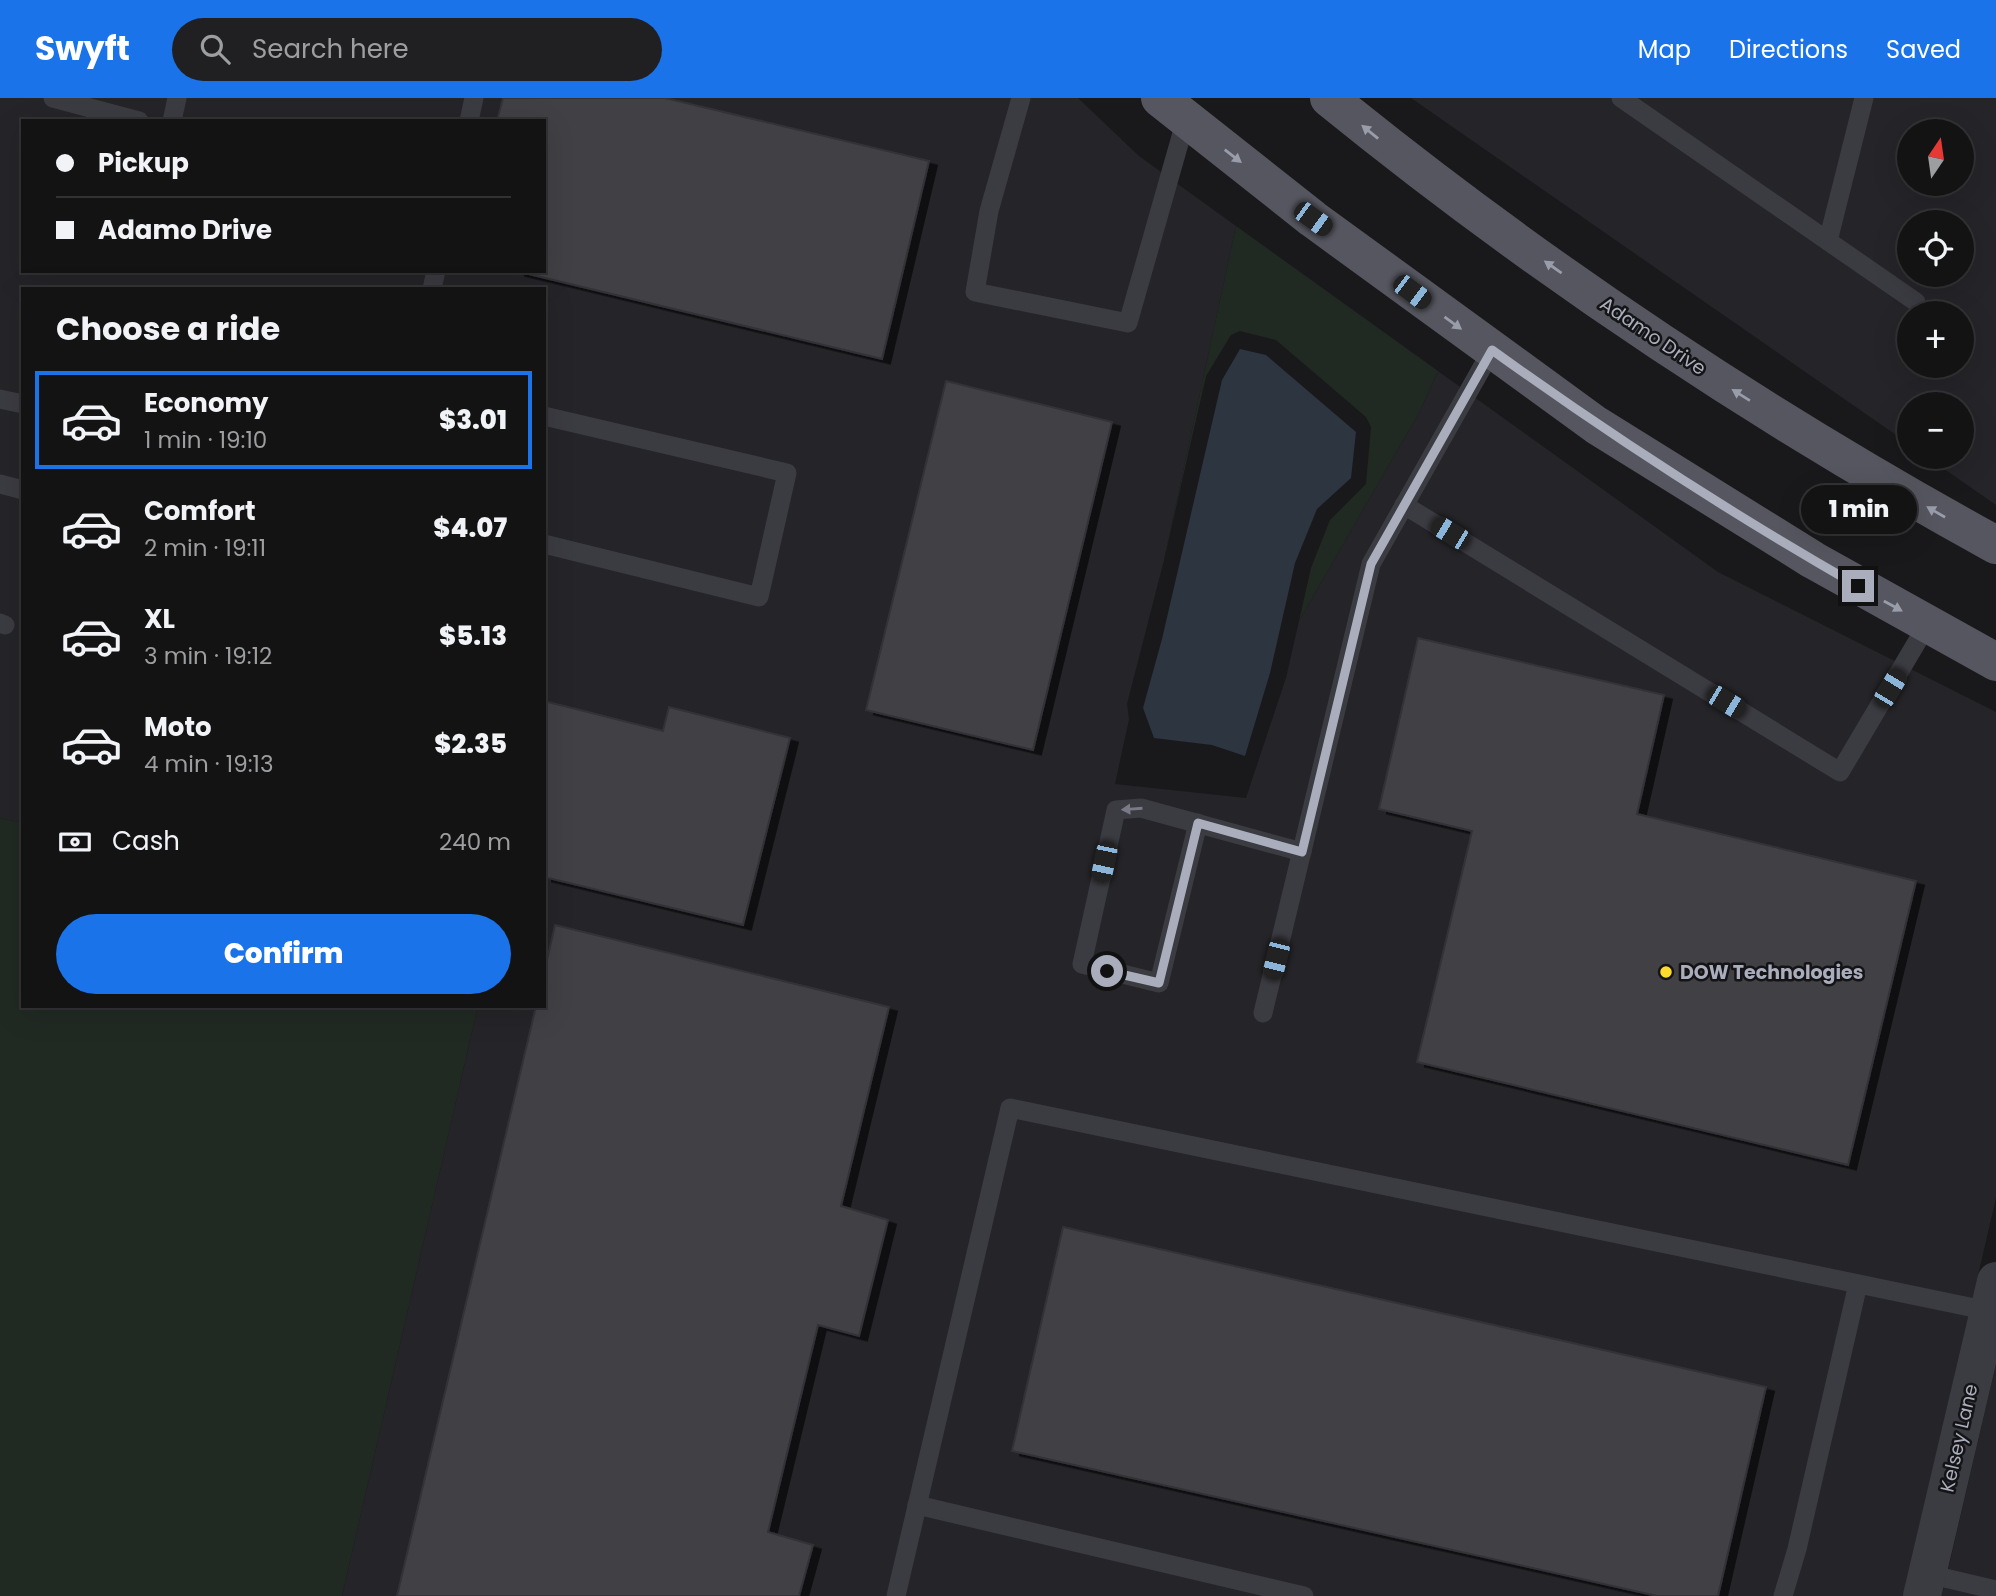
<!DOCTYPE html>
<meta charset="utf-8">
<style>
body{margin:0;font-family:Poppins,sans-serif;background:#202022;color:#f1f3f6;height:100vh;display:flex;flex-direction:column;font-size:26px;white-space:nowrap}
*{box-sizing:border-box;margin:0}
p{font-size:23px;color:#9d9ea0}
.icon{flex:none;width:38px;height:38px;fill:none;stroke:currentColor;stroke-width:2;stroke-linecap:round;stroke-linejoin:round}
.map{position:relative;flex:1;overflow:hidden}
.side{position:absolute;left:21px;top:189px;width:525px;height:721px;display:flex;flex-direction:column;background:#131314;border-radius:0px;box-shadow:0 7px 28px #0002,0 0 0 2px #323234}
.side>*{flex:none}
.top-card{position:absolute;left:21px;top:21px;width:525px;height:154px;border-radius:0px;box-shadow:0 7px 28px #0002,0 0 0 2px #323234;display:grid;align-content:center;height:154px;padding:0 35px;background:#131314}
.needle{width:46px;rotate:13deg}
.buttons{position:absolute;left:1897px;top:21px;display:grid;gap:14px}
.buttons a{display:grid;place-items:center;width:77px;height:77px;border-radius:50%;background:#131314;box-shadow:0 7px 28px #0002,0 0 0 2px #323234;font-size:35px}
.end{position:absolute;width:32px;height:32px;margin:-16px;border:9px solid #aaadbb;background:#111;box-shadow:0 0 0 4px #111}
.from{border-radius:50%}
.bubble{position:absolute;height:49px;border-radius:24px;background:#131314;box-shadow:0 7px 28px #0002,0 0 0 2px #323234;font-size:23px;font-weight:800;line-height:49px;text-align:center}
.car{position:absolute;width:21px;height:42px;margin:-21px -10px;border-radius:9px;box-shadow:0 0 5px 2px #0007;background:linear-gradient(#222 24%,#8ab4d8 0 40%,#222 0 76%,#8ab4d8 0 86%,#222 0)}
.top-card b{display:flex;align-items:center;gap:24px;height:66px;font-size:26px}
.top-card b+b{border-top:2px solid #323234}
.top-card i{width:18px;height:18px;background:#f1f3f6}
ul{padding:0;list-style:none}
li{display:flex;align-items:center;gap:21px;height:98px;margin:0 14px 10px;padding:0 21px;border:4px solid transparent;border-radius:0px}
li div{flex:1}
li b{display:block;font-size:26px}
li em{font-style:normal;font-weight:800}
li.selected{border-color:#1a73e8}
li>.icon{width:63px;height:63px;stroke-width:1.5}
h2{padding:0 35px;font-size:32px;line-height:84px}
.pay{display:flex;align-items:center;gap:18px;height:77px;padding:0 35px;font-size:26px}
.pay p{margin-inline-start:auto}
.cta{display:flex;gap:14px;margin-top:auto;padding:14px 35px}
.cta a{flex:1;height:80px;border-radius:42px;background:#1a73e8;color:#fff;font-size:28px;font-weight:800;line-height:80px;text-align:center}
header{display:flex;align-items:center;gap:42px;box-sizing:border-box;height:98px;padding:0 35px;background:#1a73e8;color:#fff}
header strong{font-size:33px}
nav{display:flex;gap:38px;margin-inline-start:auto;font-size:24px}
.search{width:490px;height:63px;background:#202022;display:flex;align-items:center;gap:18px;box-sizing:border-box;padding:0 24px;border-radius:38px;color:#9d9ea0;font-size:26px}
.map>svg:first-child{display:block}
.built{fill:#252428;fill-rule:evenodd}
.green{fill:#202a23}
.water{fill:#2d3540}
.building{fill:#404045;stroke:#333237;stroke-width:2;filter:url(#shadow)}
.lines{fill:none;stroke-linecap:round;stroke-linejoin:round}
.service{stroke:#3b3b42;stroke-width:19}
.minor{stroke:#3b3b42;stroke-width:38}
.primary{stroke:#55565f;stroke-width:38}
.oneway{fill:#999ca9}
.oneway2{fill:#787a85}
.route{stroke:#aaadbb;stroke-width:9}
.poi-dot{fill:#feda2e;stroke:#141316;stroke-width:2.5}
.labels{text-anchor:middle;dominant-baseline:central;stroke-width:5;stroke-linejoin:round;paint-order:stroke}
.street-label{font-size:19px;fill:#aaadbb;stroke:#141316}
.poi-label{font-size:19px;font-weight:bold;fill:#aaadbb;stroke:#141316;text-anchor:start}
</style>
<header>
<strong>Swyft</strong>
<div class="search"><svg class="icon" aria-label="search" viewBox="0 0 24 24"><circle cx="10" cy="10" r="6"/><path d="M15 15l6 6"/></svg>Search here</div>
<nav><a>Map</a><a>Directions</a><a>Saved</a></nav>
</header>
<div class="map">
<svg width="1996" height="1498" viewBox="0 0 1996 1498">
<defs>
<filter id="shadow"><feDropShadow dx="8" dy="4.5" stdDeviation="0" flood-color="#0009"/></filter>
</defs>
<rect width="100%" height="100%" fill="#19191b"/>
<g class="built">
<path d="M 0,0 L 1078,0 L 1139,58 L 1236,128 L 1164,462 L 1127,606 L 1129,621 L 1115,686 L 1246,700 L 1286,580 L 1299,523 L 1420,313 L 1438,273 L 1718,474 L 1996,614 L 1996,1100 L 1903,1498 L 342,1498 L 478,908 L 544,908 L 544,191 L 23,191 L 23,725 L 0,720 ZM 23,23 L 544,23 L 544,173 L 23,173 Z"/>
<path d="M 1411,0 L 1996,0 L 1996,407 L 1927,359 L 1962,359 L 1962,306 L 1909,306 L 1909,346 ZM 1909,33 L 1962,33 L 1962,86 L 1909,86 ZM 1909,124 L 1962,124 L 1962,177 L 1909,177 ZM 1909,215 L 1962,215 L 1962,268 L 1909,268 Z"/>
<polygon points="1996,1266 1996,1498 1942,1498"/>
</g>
<g class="green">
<polygon points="1236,128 1438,273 1420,313 1299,523 1311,470 1330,422 1366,386 1371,329 1366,319 1276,242 1240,233 1231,237 1206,278 1164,462"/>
<polygon points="0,720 23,725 23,908 478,908 342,1498 0,1498"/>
</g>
<polygon class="water" points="1240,251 1266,257 1356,334 1351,380 1317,411 1295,465 1270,575 1245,658 1212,647 1154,640 1143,610 1162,541 1222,282"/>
<g class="building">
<polygon points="503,0 665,0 929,63 882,261 516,173 544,173 544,23 497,23"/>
<polygon points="946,283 1112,324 1033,652 866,612"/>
<polygon points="1418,540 1664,597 1637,716 1916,783 1848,1067 1417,964 1472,733 1379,711"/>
<polygon points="544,603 663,633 669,609 790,640 743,827 544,779"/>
<polygon points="555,827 889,909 841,1108 888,1122 859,1238 818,1227 768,1434 813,1447 799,1498 397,1498 536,908 544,908 544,875"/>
<polygon points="1063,1129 1766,1289 1718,1498 1657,1498 1012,1353"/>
</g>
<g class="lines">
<g class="service">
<polyline points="53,0 139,23"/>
<polyline points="1021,0 989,113 975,194 1128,225 1186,21"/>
<polyline points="1621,0 1916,204"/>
<polyline points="172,23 177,0"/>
<polyline points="469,23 474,0"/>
<polyline points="1828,143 1864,0"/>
<polyline points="432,191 436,173"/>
<polyline points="0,301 23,306"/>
<polyline points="544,318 787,375 759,499 544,446"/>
<polyline points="0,386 23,392"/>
<polyline points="1404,407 1840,674 1927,527"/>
<polyline points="0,525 5,527"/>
<polyline points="1198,725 1159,885 1082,866 1116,712 1141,710 1302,754"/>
<polyline points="1263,915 1371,466 1492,252"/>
<polyline points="917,1407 1304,1498"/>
<polyline points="1928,1476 1996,1492"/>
<polyline points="896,1498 1010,1010 1989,1213"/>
<polyline points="1783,1498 1797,1451 1858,1186"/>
</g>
<polyline class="minor" points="1922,1498 1996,1183"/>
<g class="primary">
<polyline points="1160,0 1313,121 1596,327 1813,462 1996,564"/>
<path d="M 1329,0 C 1537,169 1761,318 1996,447"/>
</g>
</g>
<defs><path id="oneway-solid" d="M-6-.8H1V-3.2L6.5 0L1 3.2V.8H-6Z" transform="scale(1.75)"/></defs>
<g class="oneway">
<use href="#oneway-solid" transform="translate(1370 34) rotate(-141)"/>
<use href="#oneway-solid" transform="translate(1233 58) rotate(38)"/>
<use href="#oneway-solid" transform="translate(1553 169) rotate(-145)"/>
<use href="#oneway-solid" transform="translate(1453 225) rotate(36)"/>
<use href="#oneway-solid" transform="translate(1741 297) rotate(-148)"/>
<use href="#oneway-solid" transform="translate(1936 414) rotate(-150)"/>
<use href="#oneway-solid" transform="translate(1893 508) rotate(29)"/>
</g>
<use class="oneway2" href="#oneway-solid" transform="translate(1132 711) rotate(176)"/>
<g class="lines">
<path class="route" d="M 1107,873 L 1159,885 L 1198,725 L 1302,754 L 1371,466 L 1492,252 C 1610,337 1732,416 1858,488"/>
</g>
<circle class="poi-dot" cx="1666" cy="874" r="7"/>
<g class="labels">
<g class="street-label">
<text transform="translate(1653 238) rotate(34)">Adamo Drive</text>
<text transform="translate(1959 1340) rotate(-77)">Kelsey Lane</text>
</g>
<g class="poi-label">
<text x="1680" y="874">DOW Technologies</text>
</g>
</g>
</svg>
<div class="buttons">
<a><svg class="needle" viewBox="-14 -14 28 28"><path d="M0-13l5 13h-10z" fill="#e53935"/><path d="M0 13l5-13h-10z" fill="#9d9ea0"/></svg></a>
<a><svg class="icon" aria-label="locate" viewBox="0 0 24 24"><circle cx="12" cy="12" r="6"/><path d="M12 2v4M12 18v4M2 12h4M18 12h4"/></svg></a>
<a>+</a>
<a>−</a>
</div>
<i class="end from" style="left:1107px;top:873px"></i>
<i class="end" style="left:1858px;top:488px"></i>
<div class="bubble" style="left:1801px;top:387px;width:116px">1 min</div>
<i class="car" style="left:1313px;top:121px;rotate:126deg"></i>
<i class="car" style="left:1412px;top:194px;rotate:127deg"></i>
<i class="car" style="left:1450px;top:435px;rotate:301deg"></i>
<i class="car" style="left:1890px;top:590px;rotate:31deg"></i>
<i class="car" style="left:1726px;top:604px;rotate:121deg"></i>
<i class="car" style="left:1104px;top:764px;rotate:192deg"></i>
<i class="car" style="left:1276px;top:861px;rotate:194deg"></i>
<div class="top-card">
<b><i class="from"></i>Pickup</b>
<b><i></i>Adamo Drive</b>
</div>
<section class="side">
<h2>Choose a ride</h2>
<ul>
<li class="selected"><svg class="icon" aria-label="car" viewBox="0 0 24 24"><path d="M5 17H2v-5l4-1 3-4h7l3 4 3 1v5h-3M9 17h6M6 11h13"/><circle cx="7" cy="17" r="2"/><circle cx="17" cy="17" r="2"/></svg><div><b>Economy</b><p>1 min · 19:10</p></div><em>$3.01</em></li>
<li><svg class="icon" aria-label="car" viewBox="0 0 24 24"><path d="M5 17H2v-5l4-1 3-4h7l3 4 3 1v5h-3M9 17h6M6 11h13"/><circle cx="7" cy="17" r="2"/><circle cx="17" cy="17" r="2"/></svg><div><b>Comfort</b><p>2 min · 19:11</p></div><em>$4.07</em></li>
<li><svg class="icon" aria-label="car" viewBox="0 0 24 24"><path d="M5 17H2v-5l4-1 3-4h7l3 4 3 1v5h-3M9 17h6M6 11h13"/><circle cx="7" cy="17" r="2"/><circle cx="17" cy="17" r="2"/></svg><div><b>XL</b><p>3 min · 19:12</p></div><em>$5.13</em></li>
<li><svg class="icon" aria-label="car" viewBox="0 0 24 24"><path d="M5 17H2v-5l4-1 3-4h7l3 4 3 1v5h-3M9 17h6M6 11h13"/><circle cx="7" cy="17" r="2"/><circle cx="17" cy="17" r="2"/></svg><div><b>Moto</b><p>4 min · 19:13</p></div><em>$2.35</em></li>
</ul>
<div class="pay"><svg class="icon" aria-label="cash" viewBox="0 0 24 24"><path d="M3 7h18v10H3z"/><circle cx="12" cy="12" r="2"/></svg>Cash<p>240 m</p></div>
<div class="cta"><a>Confirm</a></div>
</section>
</div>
